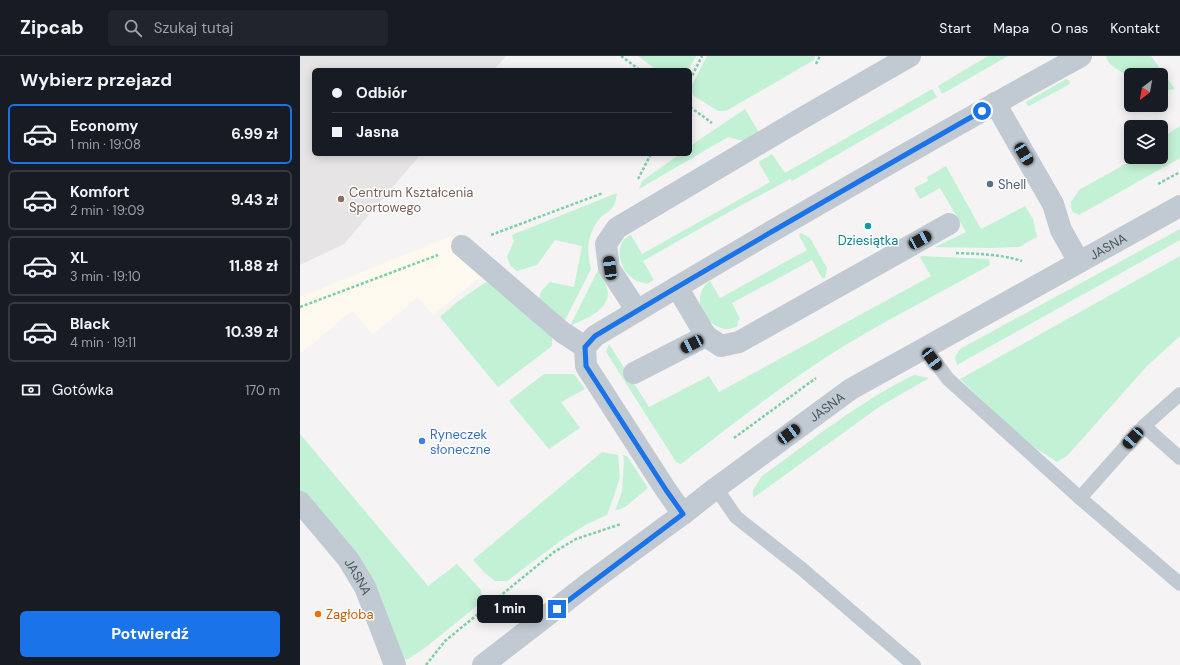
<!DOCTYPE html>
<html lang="pl">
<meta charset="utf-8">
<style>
body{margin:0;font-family:"DM Sans",sans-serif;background:#20242c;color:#f1f3f6;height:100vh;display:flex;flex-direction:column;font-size:15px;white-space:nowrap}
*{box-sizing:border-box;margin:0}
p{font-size:13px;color:#9ea1a6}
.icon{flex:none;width:22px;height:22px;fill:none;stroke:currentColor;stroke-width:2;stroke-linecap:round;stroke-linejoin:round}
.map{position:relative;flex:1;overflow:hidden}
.drawer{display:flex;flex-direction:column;background:#171b24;width:300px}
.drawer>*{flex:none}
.hud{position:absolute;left:12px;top:12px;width:380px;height:88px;border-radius:6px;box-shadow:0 2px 10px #0003;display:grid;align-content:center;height:88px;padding:0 20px;background:#171b24}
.needle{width:26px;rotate:211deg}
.buttons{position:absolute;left:824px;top:12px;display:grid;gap:8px}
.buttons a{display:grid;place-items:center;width:44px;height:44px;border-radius:6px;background:#171b24;box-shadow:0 2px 10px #0003;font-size:20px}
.end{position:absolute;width:18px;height:18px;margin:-9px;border:5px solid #1a73e8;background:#fff;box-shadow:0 0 0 2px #fff}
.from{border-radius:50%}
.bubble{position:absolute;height:28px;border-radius:6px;background:#171b24;box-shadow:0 2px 10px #0003;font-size:13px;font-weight:700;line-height:28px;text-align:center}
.car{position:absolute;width:12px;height:24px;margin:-12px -6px;border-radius:5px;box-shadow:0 0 3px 1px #0007;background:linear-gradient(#222 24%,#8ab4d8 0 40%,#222 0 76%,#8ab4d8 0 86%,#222 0)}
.hud b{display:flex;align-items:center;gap:14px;height:38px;font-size:15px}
.hud b+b{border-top:1px solid #363941}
.hud i{width:10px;height:10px;background:#f1f3f6}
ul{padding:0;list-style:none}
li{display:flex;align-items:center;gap:12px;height:60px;margin:0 8px 6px;padding:0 12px;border:2px solid #363941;border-radius:6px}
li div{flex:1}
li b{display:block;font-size:15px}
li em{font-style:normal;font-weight:700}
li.current{border-color:#1a73e8}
li>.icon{width:36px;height:36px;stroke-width:1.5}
h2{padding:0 20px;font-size:18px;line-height:48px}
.pay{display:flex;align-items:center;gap:10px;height:44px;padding:0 20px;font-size:15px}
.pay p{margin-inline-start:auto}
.button{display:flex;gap:8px;margin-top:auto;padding:8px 20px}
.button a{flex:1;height:46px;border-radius:6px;background:#1a73e8;color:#fff;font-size:16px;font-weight:700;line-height:46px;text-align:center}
header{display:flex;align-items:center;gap:24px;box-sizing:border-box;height:56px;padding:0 20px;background:#171b24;border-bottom:1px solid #363941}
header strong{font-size:19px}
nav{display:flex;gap:22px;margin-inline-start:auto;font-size:14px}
.search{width:280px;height:36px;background:#20242c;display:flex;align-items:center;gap:10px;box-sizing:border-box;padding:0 14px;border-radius:6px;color:#9ea1a6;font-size:15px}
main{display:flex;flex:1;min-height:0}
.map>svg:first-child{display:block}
.commercial{fill:#fdf9ef}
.education{fill:#e6e4e5}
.green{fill:#c3f1d5}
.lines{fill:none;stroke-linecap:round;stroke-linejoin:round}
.path{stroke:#7ad0a6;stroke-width:2.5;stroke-dasharray:3 2;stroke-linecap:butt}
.service{stroke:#c1cad2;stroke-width:14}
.minor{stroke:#c1cad2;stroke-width:22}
.route{stroke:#1a73e8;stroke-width:5}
.service-dot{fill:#5c6f8a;stroke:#fff;stroke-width:1.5}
.education-dot{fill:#8d6e63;stroke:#fff;stroke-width:1.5}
.culture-dot{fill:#0f9aa8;stroke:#fff;stroke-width:1.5}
.shop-dot{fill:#3f7fe0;stroke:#fff;stroke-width:1.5}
.food-dot{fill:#e8710a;stroke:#fff;stroke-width:1.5}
.labels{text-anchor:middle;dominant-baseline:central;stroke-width:3;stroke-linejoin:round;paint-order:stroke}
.service-label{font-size:13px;fill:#4e5e75;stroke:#fff;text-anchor:start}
.education-label{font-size:13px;fill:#785e54;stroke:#fff;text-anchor:start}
.culture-label{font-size:13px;fill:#0d838f;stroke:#fff}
.street-label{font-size:13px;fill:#4a5661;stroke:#fff}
.shop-label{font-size:13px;fill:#366cbe;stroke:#fff;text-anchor:start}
.food-label{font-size:13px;fill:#c56008;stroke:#fff;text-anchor:start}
</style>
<header>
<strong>Zipcab</strong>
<div class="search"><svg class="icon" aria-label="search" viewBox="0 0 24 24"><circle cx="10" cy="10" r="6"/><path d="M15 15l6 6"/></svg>Szukaj tutaj</div>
<nav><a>Start</a><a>Mapa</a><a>O nas</a><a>Kontakt</a></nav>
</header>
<main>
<section class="drawer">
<h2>Wybierz przejazd</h2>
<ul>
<li class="current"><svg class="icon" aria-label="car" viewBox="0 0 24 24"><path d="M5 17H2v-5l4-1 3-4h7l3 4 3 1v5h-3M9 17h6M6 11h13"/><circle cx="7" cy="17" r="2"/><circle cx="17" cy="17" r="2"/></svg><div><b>Economy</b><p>1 min · 19:08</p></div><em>6.99 zł</em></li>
<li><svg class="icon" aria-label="car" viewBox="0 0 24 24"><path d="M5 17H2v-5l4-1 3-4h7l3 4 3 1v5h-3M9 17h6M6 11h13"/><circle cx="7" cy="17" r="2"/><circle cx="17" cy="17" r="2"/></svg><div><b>Komfort</b><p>2 min · 19:09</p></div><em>9.43 zł</em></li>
<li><svg class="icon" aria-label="car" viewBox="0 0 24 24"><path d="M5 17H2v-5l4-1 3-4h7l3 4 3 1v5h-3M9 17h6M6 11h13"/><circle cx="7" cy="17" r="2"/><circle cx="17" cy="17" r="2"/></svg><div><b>XL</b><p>3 min · 19:10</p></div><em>11.88 zł</em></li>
<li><svg class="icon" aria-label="car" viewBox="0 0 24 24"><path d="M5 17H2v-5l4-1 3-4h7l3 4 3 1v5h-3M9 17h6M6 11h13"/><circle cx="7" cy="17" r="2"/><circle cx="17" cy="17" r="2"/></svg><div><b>Black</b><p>4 min · 19:11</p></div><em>10.39 zł</em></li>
</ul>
<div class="pay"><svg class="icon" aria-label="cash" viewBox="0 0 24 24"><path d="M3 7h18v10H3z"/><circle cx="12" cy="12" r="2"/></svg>Gotówka<p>170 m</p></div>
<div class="button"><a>Potwierdź</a></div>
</section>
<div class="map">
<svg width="880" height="609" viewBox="0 0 880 609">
<rect width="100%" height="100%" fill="#f5f3f3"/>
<polygon class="commercial" points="151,180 184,218 133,259 118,241 73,279 52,255 0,298 0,241"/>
<polygon class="education" points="0,0 206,0 194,14 14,14 14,98 121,98 44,188 0,209"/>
<g class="green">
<polygon points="338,0 396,0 388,14 357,14"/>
<polygon points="407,0 515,0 514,4 426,55 418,55 394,40 390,33"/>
<polygon points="688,0 708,0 642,38 638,30"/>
<path d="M 806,0 L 851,0 L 875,33 L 869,34 L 861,33 L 861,19 L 831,19 L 831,21 C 823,16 807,10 806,0 Z"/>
<polygon points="766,23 770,25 770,28 731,49 729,50 727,49 726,46"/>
<path d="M 632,33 L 637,41 L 492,125 L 490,123 L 420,161 L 343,205 L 354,224 L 347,228 C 343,226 338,226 335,224 C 319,215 312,186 331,179 L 342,198 L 470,126 L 459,107 L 460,105 L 472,98 L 485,117 Z"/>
<polygon points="445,53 460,78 444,85 428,81 339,133 342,125 380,98 390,98 390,90"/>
<polygon points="880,70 880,102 779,159 773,156 771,152 771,146 779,134 838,101 861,101 861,82"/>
<polygon points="646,110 681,173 725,150 733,163 737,181 719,191 689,192 635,191 666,176 640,132 620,143 614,132 628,125 627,121"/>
<path d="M 317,137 C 316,142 315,149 312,152 C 309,156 304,158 300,162 C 287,178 286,194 291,213 L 265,264 L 238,246 L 241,235 L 250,226 L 274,231 L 282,190 L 255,184 L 237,209 L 217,215 L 210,209 L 207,201 L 214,185 L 212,179 Z"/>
<polygon points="880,173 880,184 657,309 655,301 660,293"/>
<path d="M 501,177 L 510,182 L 527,212 L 525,222 L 522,222 L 512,204 L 432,247 L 440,263 L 437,266 L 438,270 C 435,271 430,273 426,273 C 404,270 389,240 410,225 L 420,242 L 507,194 L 499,179 Z"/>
<path d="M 622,200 L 689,203 L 690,209 C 636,239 580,267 528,300 C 477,333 429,371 381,408 L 376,406 L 306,296 L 309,288 L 349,351 L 409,320 L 419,336 L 505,289 L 631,220 L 620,201 Z"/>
<polygon points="880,200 880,280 847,310 767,400 757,406 726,386 660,323"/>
<path d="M 298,214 C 302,221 307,229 308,237 C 308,255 283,264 270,270 Z"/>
<polygon points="186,226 205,237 252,281 252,290 198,331 140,261 157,246"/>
<polygon points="244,318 274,318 285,333 261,346 280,372 249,393 209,345"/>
<path d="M 614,319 L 629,322 L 579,351 L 453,442 L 453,434 L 462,420 C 511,385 560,345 614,319 Z"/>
<polygon points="0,378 128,530 157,508 181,534 183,545 126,591 108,603 106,604 103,601 65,514 0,435"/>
<polygon points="302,396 318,399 320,421 315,437 307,459 287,468 263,483 207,525 195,525 185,517 173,504"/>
<polygon points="323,399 327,400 348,432 325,451 315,455 322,435 324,406"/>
</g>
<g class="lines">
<g class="path">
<polyline points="321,0 340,14"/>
<polyline points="516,8 520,0"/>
<polyline points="390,24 402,0"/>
<polyline points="390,51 412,67"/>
<polyline points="338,123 351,98"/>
<polyline points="858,128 880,116"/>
<polyline points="191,179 303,137"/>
<path d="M 656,197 C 679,198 700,198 722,205"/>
<polyline points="0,251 138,199"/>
<polyline points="434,382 516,322"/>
<polyline points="126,609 145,585 254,496 276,483 321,468"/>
</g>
<g class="service">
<polyline points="625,292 648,323 780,442 880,528"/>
<polyline points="844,370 880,402"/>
<polyline points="416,432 436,461 502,513 614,609"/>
<polyline points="780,442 844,370 880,338"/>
</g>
<g class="minor">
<polyline points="695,47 753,148 761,174 779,206"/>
<polyline points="162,190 262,276 285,291"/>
<polyline points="377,231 406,280 421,290 439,286 649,168"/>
<polyline points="337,255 309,212 306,188 317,172 499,64 610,0"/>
<polyline points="334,317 406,280"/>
<path id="s1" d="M 0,446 L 48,503 L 65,531 L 95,609"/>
<path d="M 383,458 L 366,434 L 286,310 L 285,291 L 295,280 C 455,184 617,90 781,0"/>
<path id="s2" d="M 183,609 L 293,524 L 383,458 L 416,432 L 551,333 L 625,292 L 880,150"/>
</g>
</g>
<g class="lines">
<path class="route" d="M 257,553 L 383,458 L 366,434 L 286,310 L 285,291 L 295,280 C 423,203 552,129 682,55"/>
</g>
<circle class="service-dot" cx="690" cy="128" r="4"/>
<circle class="education-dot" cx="41" cy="143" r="4"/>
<circle class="culture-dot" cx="568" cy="170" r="4"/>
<circle class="shop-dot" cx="122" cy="385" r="4"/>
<circle class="food-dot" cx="18" cy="558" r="4"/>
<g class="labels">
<g class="service-label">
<text x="698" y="128">Shell</text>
</g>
<g class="education-label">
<text x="49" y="136">Centrum Kształcenia<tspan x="49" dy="15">Sportowego</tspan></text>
</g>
<g class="culture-label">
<text x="568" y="184">Dziesiątka</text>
</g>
<g class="street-label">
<text stroke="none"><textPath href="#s2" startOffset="754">JASNA</textPath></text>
<text stroke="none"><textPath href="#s2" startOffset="430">JASNA</textPath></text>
<text stroke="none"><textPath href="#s1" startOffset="95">JASNA</textPath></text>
</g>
<g class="shop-label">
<text x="130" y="378">Ryneczek<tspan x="130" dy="15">słoneczne</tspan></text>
</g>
<g class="food-label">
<text x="26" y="558">Zagłoba</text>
</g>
</g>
</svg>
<div class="buttons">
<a><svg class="needle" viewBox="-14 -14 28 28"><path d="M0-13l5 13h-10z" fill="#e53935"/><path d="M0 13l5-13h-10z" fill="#9ea1a6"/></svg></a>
<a><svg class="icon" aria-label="layers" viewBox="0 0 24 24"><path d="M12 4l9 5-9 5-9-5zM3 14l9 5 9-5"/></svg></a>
</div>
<i class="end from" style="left:682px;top:55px"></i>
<i class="end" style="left:257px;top:553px"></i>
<div class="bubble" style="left:177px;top:539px;width:66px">1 min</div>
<i class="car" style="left:724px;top:98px;rotate:149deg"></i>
<i class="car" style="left:620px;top:184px;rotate:61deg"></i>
<i class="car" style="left:310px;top:212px;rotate:352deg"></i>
<i class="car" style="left:392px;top:288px;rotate:243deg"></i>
<i class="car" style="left:632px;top:303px;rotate:143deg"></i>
<i class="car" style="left:489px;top:378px;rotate:54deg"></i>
<i class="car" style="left:833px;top:382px;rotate:222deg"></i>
<div class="hud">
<b><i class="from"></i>Odbiór</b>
<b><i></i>Jasna</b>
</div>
</div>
</main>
